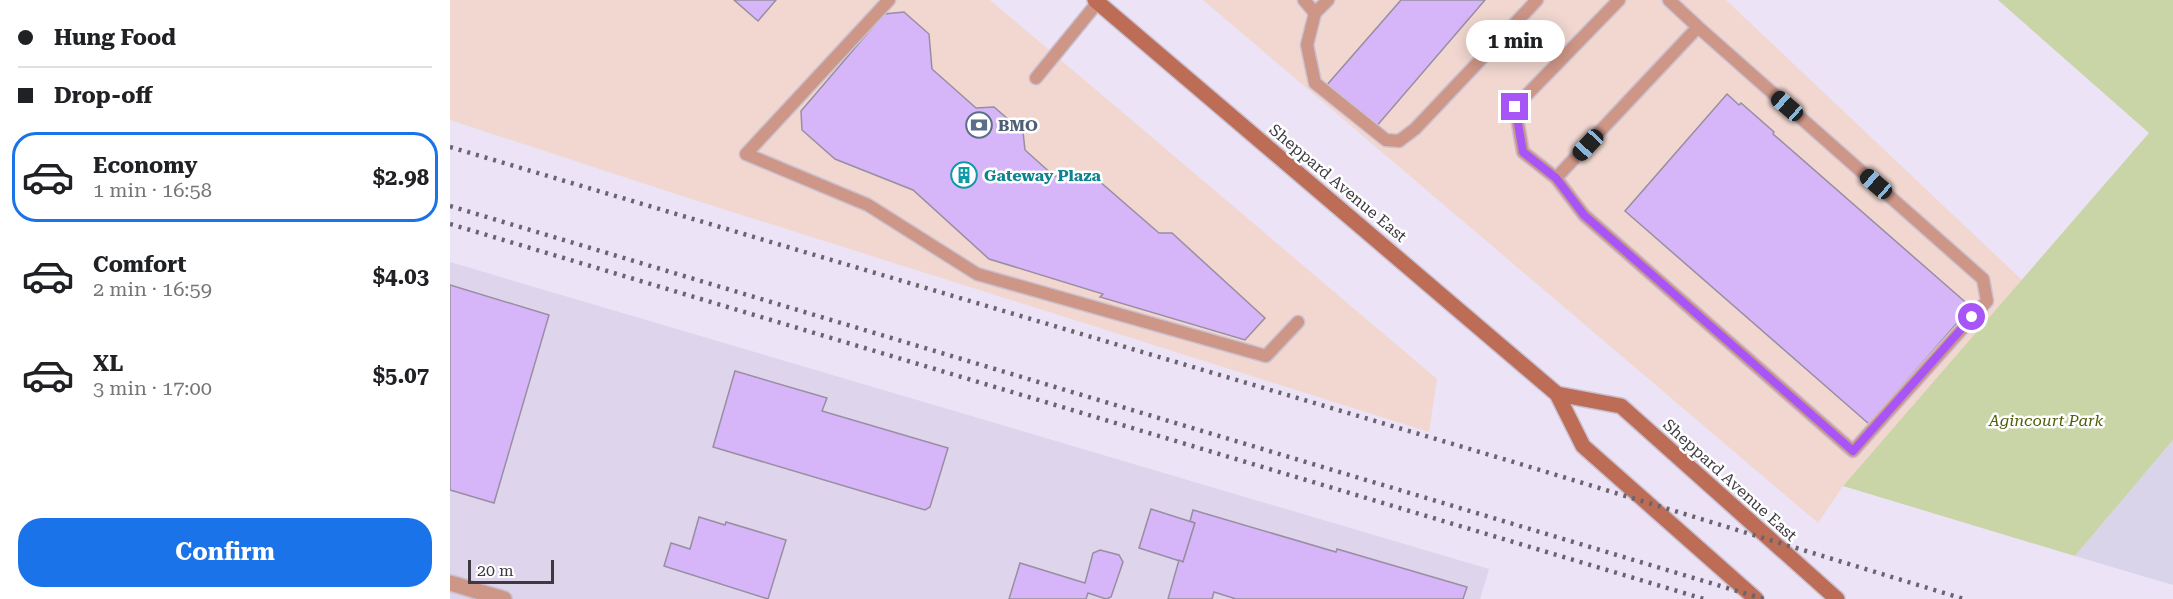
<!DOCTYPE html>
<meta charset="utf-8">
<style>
body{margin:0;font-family:"Roboto Serif",serif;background:#f6f6f6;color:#202124;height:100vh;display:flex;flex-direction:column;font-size:22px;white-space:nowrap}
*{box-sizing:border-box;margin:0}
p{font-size:20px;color:#757577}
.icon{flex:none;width:33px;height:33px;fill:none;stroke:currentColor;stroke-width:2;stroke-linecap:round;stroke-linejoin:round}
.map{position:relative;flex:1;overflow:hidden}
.drawer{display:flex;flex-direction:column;background:#fff;width:450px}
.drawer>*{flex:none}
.guide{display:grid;align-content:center;height:132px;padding:0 18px;background:#fff}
.scale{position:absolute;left:18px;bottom:15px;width:86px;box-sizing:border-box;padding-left:6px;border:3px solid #3d3941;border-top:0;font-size:16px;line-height:21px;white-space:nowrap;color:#3d3941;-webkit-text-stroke:4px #fff;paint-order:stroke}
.end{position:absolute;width:27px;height:27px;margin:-14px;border:8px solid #a855f7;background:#fff;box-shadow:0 0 0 3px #fff}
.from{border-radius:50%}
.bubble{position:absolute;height:42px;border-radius:21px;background:#fff;box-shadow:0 3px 15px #0003;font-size:20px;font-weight:700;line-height:42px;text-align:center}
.car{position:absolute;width:18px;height:36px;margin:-18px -9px;border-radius:8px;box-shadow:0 0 4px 2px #0007;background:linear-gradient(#222 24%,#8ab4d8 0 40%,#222 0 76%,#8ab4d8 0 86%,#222 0)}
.guide b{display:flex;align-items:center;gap:21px;height:57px;font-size:22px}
.guide b+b{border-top:2px solid #e0e0e0}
.guide i{width:15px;height:15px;background:#202124}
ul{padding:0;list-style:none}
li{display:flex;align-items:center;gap:18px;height:90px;margin:0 12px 9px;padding:0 6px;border:3px solid transparent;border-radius:24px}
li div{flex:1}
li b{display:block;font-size:22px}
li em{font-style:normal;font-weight:700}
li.active{border-color:#1a73e8}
li>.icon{width:54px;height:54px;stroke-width:1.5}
.button{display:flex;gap:12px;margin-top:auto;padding:12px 18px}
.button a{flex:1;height:69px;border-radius:24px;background:#1a73e8;color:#fff;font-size:24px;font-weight:700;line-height:69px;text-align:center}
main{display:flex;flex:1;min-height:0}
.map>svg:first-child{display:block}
.commercial{fill:#f1d7d0}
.built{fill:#ded4ec}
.education{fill:#d9d4e9}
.green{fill:#c9d5a6}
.building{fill:#d6b5f9;stroke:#978fa1;stroke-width:1.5}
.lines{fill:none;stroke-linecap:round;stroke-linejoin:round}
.service-casing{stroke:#c9c1d2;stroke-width:15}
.minor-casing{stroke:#c9c1d2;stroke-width:18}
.secondary-casing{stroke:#c9c1d2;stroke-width:18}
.service{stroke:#ce9686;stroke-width:12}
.minor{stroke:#ce9686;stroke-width:15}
.secondary{stroke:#bd6c56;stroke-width:15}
.rail{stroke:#69646f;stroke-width:4.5;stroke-dasharray:3 6;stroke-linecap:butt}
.route{stroke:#a855f7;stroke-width:8}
.labels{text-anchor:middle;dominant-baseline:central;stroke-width:5;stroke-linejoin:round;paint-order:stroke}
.service-label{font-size:16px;font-weight:bold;fill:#4e5e75;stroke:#fff;text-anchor:start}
.culture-label{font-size:16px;font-weight:bold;fill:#0d838f;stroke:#fff;text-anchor:start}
.street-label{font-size:16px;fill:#3d3941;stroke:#fff}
.park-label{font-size:16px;font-style:italic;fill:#505e09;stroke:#fff}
</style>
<main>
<section class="drawer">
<div class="guide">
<b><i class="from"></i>Hung Food</b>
<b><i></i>Drop-off</b>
</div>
<ul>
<li class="active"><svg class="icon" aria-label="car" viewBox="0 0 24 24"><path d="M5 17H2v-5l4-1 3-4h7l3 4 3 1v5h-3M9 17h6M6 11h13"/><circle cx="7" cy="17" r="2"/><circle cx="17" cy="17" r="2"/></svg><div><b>Economy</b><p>1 min · 16:58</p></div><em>$2.98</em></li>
<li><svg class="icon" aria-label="car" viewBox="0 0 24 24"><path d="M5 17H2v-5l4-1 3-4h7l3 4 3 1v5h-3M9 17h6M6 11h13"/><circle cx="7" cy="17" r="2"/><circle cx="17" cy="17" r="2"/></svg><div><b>Comfort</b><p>2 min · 16:59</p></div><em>$4.03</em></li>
<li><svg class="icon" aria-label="car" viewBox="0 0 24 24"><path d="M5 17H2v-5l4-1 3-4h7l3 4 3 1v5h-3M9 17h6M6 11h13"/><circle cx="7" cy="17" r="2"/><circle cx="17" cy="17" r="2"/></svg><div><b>XL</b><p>3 min · 17:00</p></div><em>$5.07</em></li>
</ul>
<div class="button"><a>Confirm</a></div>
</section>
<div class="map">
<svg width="1723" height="599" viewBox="0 0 1723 599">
<rect width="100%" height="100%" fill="#ece3f6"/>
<g class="commercial">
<polygon points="0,0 540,0 987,379 979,432 235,197 0,120"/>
<polygon points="753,0 1276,0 1572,280 1393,486 1368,523"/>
</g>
<polygon class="built" points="0,262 1039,569 1030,599 0,599"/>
<polygon class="education" points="1723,440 1723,585 1625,556"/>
<polygon class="green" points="1548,0 1723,0 1723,440 1625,556 1393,486 1699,133"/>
<g class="building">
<polygon points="284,0 326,0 308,21"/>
<polygon points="951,0 1035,0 925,128 876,86"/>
<polygon points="454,12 479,34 482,69 526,108 544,107 573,132 575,150 604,176 641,174 709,233 722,233 815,318 795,340 650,297 653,294 539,259 463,190 385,159 352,130 351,111 434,14"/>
<polygon points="1277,94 1289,105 1291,103 1324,132 1323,134 1521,307 1419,424 1175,211"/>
<polygon points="0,285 99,315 44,503 0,490"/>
<polygon points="285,371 377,398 372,411 498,448 480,507 475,510 263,447"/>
<polygon points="701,509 745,523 733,562 689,548"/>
<polygon points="743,510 886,552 887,549 1017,587 1013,599 786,599 764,592 762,599 718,599 729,560 733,562 745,523 740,521"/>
<polygon points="249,517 275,525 276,522 336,540 318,599 214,566 221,543 240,549"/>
<polygon points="650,550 669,555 673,562 661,597 656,599 638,593 636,599 559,599 570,563 635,583 643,553"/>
</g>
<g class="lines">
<g class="service-casing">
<g id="service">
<polyline points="439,0 296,154 418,205 527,274 816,356 848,322"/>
<polyline points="854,0 865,13"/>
<polyline points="878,0 865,13 857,45 865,83 936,140 949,141 965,129 1087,0"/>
<polyline points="1219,0 1248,27 1533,279 1537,301 1403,451 1134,215 1106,178 1248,27"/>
<polyline points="586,78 648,2"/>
<polyline points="1106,178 1073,152 1065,107 1169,0"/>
</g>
</g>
<g class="minor-casing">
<polyline id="minor" points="0,583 54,599"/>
</g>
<g class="secondary-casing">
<g id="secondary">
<polyline points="645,0 1107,394 1133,446 1306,599"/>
<polyline points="1107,394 1171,406 1387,599"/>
</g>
</g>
<use href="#service" class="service"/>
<use href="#minor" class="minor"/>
<use href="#secondary" class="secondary"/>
<g class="rail">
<polyline points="0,147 1067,463 1514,599"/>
<polyline points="0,206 1314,599"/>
<polyline points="0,224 1254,599"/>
</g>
</g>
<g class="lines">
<polyline class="route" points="1065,107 1073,152 1106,178 1134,215 1403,451 1522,317"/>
</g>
<defs>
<g id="bank-ring" transform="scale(1.35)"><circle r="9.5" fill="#fff" stroke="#5c6f8a" stroke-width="1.5"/><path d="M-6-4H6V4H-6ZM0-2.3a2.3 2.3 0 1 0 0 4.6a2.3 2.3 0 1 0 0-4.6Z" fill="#5c6f8a"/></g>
<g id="building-ring" transform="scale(1.35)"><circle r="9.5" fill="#fff" stroke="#0f9aa8" stroke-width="1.5"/><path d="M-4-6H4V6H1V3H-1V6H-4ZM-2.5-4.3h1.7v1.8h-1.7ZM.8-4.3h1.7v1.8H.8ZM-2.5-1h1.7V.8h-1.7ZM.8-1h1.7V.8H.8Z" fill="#0f9aa8"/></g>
</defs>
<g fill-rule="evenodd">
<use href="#bank-ring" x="529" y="125"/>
<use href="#building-ring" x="514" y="175"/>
</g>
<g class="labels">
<g class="service-label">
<text x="548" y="125">BMO</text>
</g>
<g class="culture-label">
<text x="534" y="175">Gateway Plaza</text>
</g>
<g class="street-label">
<text transform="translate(888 183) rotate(40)">Sheppard Avenue East</text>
<text transform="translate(1280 480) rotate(42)">Sheppard Avenue East</text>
</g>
<g class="park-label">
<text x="1596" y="420">Agincourt Park</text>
</g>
</g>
</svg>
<div class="scale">20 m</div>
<i class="end from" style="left:1522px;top:317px"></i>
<i class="end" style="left:1065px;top:107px"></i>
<div class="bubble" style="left:1016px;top:20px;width:99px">1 min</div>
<i class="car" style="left:1337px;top:106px;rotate:311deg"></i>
<i class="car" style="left:1138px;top:145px;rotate:223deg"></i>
<i class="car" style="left:1426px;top:184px;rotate:311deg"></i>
</div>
</main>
